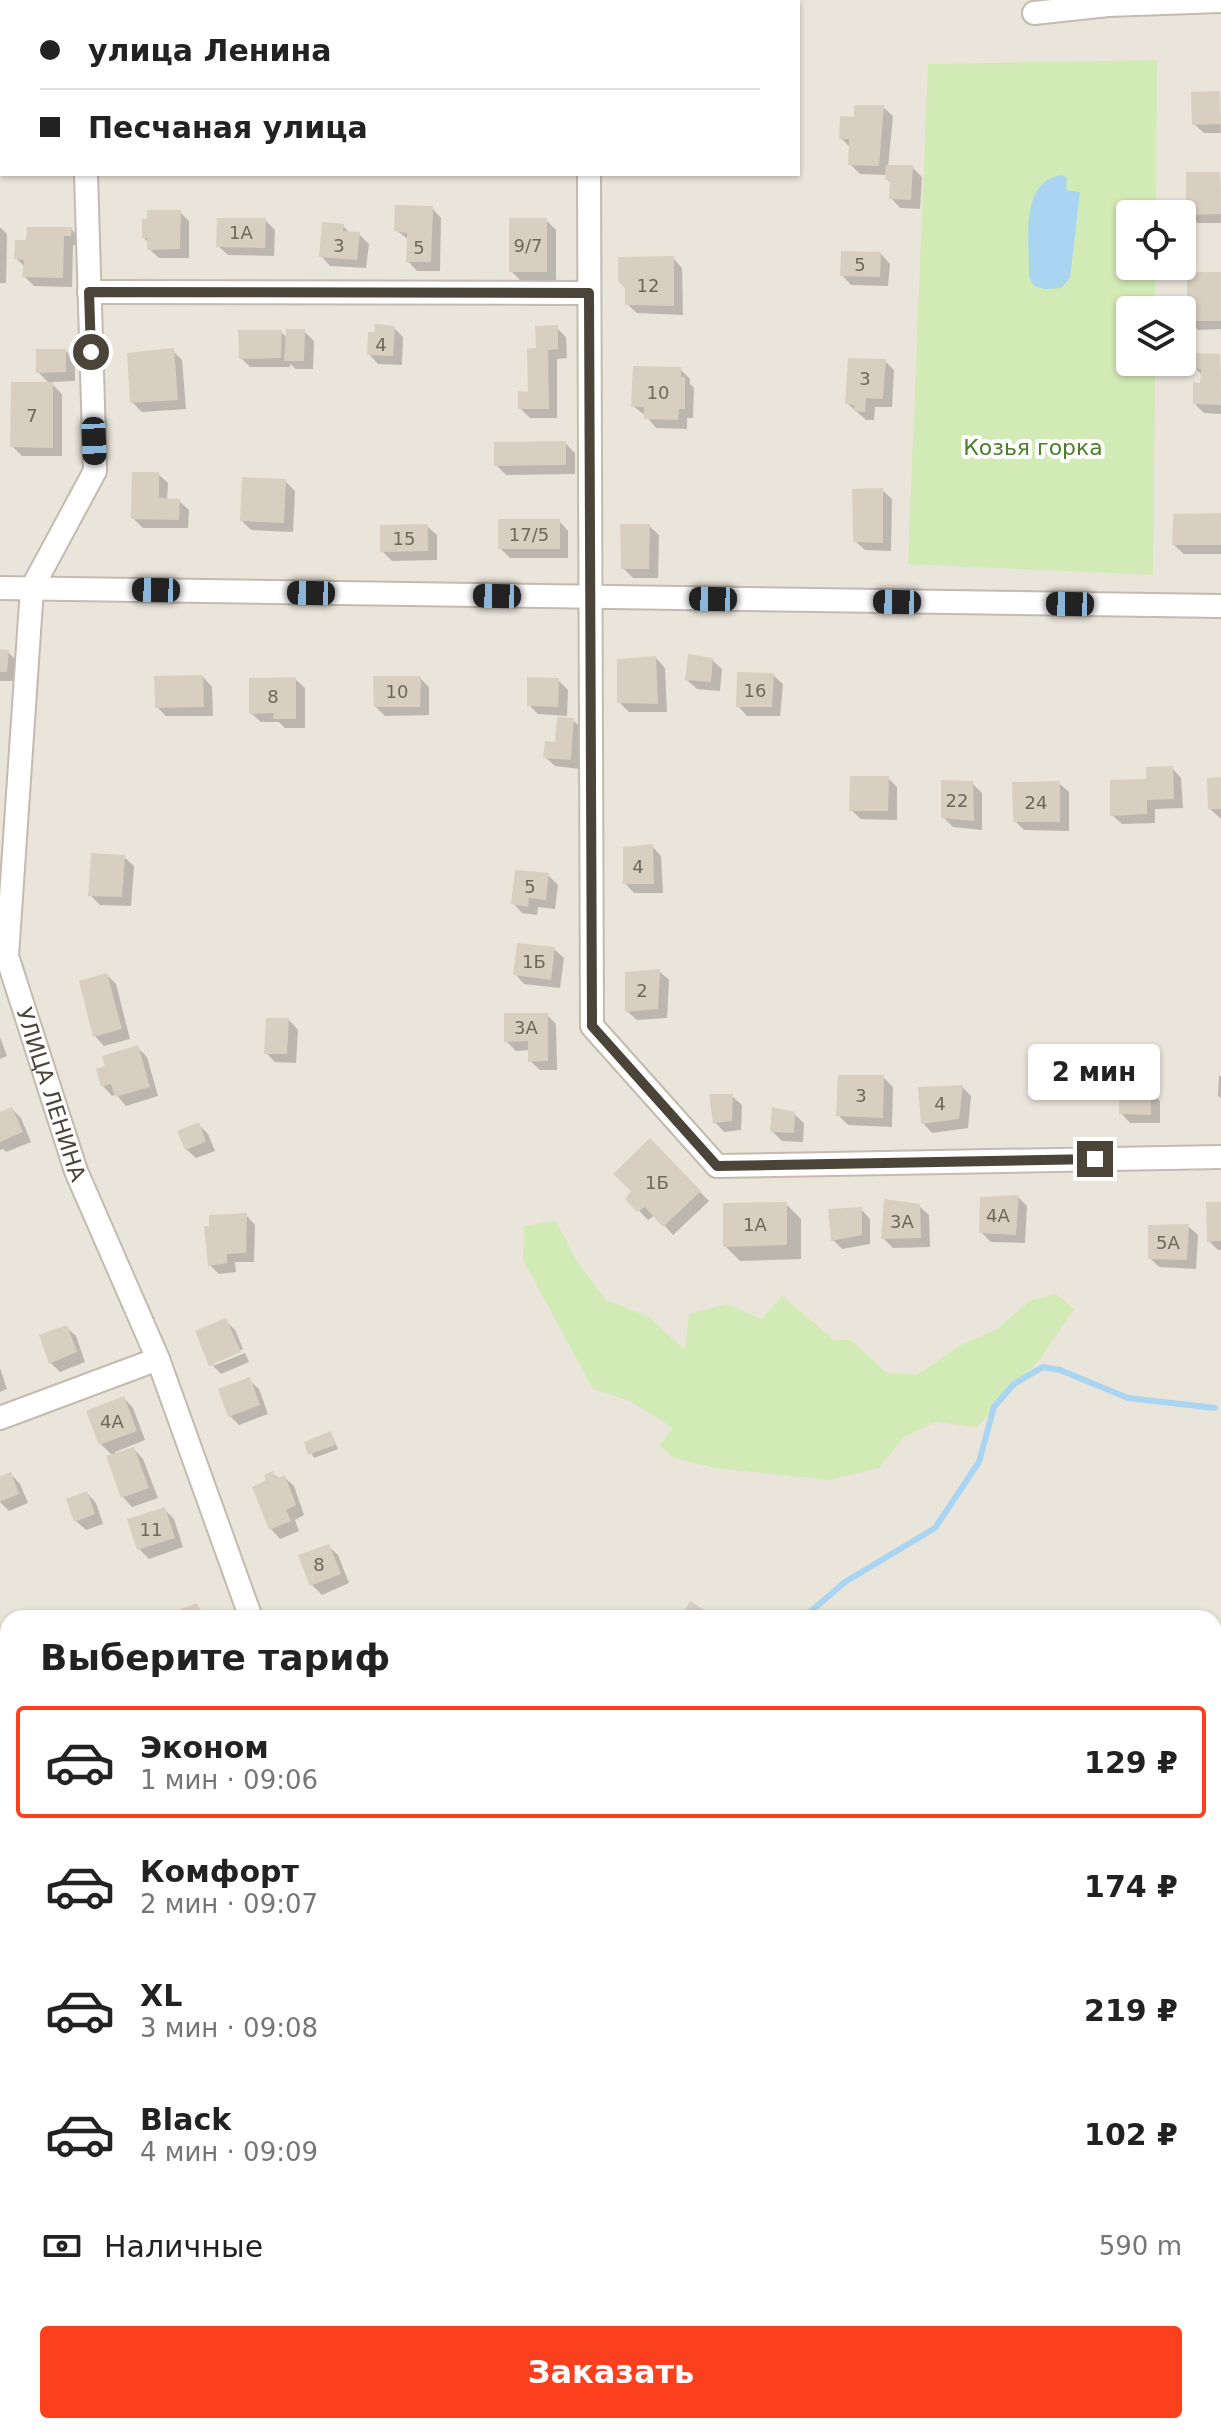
<!DOCTYPE html>
<html lang="ru">
<meta charset="utf-8">
<style>
body{margin:0;font-family:"DejaVu Sans",sans-serif;background:#f6f6f6;color:#222;height:100vh;display:flex;flex-direction:column;font-size:30px;white-space:nowrap}
*{box-sizing:border-box;margin:0}
p{font-size:26px;color:#767676}
.icon{flex:none;width:44px;height:44px;fill:none;stroke:currentColor;stroke-width:2;stroke-linecap:round;stroke-linejoin:round}
.map{position:relative;flex:1;overflow:hidden}
.sheet{position:absolute;left:0px;top:1610px;width:1222px;height:824px;display:flex;flex-direction:column;background:#fff;border-radius:24px 24px 0 0;box-shadow:0 2px 6px #0004}
.sheet>*{flex:none}
.hud{position:absolute;left:0px;top:0px;width:800px;height:176px;box-shadow:0 2px 6px #0004;display:grid;align-content:center;height:176px;padding:0 40px;background:#fff}
.fabs{position:absolute;left:1116px;top:200px;display:grid;gap:16px}
.fabs a{display:grid;place-items:center;width:80px;height:80px;border-radius:8px;background:#fff;box-shadow:0 2px 6px #0004;font-size:40px}
.end{position:absolute;width:36px;height:36px;margin:-18px;border:10px solid #4b4439;background:#fff;box-shadow:0 0 0 4px #fff}
.from{border-radius:50%}
.bubble{position:absolute;height:56px;border-radius:8px;background:#fff;box-shadow:0 2px 6px #0004;font-size:26px;font-weight:700;line-height:56px;text-align:center}
.car{position:absolute;width:24px;height:48px;margin:-24px -12px;border-radius:10px;box-shadow:0 0 6px 2px #0007;background:linear-gradient(#222 24%,#8ab4d8 0 40%,#222 0 76%,#8ab4d8 0 86%,#222 0)}
.hud b{display:flex;align-items:center;gap:28px;height:76px;font-size:30px}
.hud b+b{border-top:2px solid #e0e0e0}
.hud i{width:20px;height:20px;background:#222}
ul{padding:0;list-style:none}
li{display:flex;align-items:center;gap:24px;height:112px;margin:0 16px 12px;padding:0 24px;border:4px solid transparent;border-radius:8px}
li div{flex:1}
li b{display:block;font-size:30px}
li em{font-style:normal;font-weight:700}
li.on{border-color:#fc3f1d}
li>.icon{width:72px;height:72px;stroke-width:1.5}
h2{padding:0 40px;font-size:36px;line-height:96px}
.pay{display:flex;align-items:center;gap:20px;height:88px;padding:0 40px;font-size:30px}
.pay p{margin-inline-start:auto}
.button{display:flex;gap:16px;margin-top:auto;padding:16px 40px}
.button a{flex:1;height:92px;border-radius:8px;background:#fc3f1d;color:#fff;font-size:32px;font-weight:700;line-height:92px;text-align:center}
.map>svg:first-child{display:block}
.residential{fill:#eae5da;fill-rule:evenodd}
.green{fill:#d2eab5}
.water{fill:#a9d4f2}
.shadow{fill:#0003}
.lines{fill:none;stroke-linecap:round;stroke-linejoin:round}
.stream{stroke:#a9d4f2;stroke-width:6}
.building{fill:#d8cfc1}
.street-casing{stroke:#c2bbae;stroke-width:26}
.street{stroke:#fff;stroke-width:22}
.route{stroke:#4b4439;stroke-width:10}
.labels{text-anchor:middle;dominant-baseline:central;stroke-width:8;stroke-linejoin:round;paint-order:stroke}
.number-label{font-size:18px;fill:#6e675b}
.park-label{font-size:22px;fill:#4a7f2a;stroke:#fff}
.street-label{font-size:22px;fill:#4b4439;stroke:#fff}
</style>
<div class="map">
<svg width="1221" height="2434" viewBox="0 0 1221 2434">
<rect width="100%" height="100%" fill="#f6f3ec"/>
<g class="residential">
<path d="M 0,0 L 1221,0 L 1221,2434 L 1189,2434 L 1175,2426 L 1214,2426 L 1214,1618 L 8,1618 L 8,2134 L 0,2110 ZM 2,2 L 798,2 L 798,174 L 2,174 ZM 1130,214 L 1182,214 L 1182,266 L 1130,266 ZM 1130,310 L 1182,310 L 1182,362 L 1130,362 Z"/>
<polygon points="414,2426 960,2426 955,2434 412,2434"/>
<polygon points="1012,2426 1119,2426 1135,2434 1008,2434"/>
</g>
<g class="green">
<polygon points="1157,60 1156,214 1130,214 1130,266 1156,266 1155,310 1130,310 1130,362 1155,362 1153,575 908,564 928,64"/>
<polygon points="556,1221 578,1263 606,1300 649,1317 685,1350 689,1314 727,1304 762,1319 782,1296 834,1340 850,1340 887,1373 917,1375 961,1345 997,1329 1030,1301 1056,1294 1074,1309 1040,1359 977,1427 936,1422 904,1437 879,1468 830,1480 716,1468 674,1458 659,1445 673,1428 630,1401 593,1389 523,1260 524,1226"/>
<polygon points="166,2426 403,2426 402,2434 171,2434"/>
<polygon points="466,2426 726,2426 725,2434 461,2434"/>
</g>
<path class="water" d="M 1062,175 L 1067,178 L 1066,190 L 1080,192 L 1070,278 L 1061,288 L 1045,289 L 1034,286 L 1029,276 C 1030,244 1018,181 1062,175 Z"/>
<g class="shadow">
<polygon points="1219,93 1221,133 1204,133 1194,124"/>
<polygon points="883,107 893,116 888,167 912,167 922,177 920,209 900,208 891,198 892,184 887,179 887,175 860,174 850,164 851,148 841,138 856,119"/>
<polygon points="1220,174 1221,223 1198,223 1188,214"/>
<polygon points="432,208 441,218 440,271 417,271 408,261 409,240 396,230"/>
<polygon points="180,212 189,221 189,258 159,258 149,249 149,243 144,238"/>
<polygon points="265,220 275,230 274,256 228,255 218,246"/>
<polygon points="546,220 556,230 556,281 521,281 511,271"/>
<polygon points="343,226 351,234 359,234 369,244 366,268 330,266 321,256"/>
<polygon points="0,227 7,234 6,283 0,283"/>
<polygon points="71,229 81,239 80,245 73,245 72,287 34,286 24,276 25,267 16,258 28,243"/>
<polygon points="881,254 890,264 888,286 851,285 842,275"/>
<polygon points="673,258 682,268 683,315 637,313 627,304"/>
<polygon points="1221,274 1221,329 1198,330 1189,320"/>
<polygon points="394,328 403,337 402,365 378,364 369,354 376,334"/>
<polygon points="557,328 566,337 567,358 557,359 557,418 530,418 520,408 530,394 538,350"/>
<polygon points="304,331 314,341 313,369 296,369 290,364 290,367 250,367 241,358 281,332 287,338"/>
<polygon points="66,351 75,361 75,381 50,382 62,394 62,456 22,456 12,446 50,384 38,372"/>
<polygon points="173,351 182,360 186,409 142,412 132,402"/>
<polygon points="1220,356 1221,414 1204,413 1195,404 1202,385 1203,376 1195,368"/>
<polygon points="885,361 894,370 892,407 875,407 874,420 866,420 847,403"/>
<polygon points="680,369 690,379 690,384 694,388 693,418 687,418 687,429 656,428 646,416 633,406"/>
<polygon points="565,443 575,453 575,474 506,475 496,465"/>
<polygon points="158,474 168,483 167,500 179,501 189,510 188,528 143,528 133,518"/>
<polygon points="285,481 295,491 293,532 251,530 242,521"/>
<polygon points="882,490 892,499 891,551 865,550 855,541"/>
<polygon points="1221,515 1221,554 1184,554 1174,545"/>
<polygon points="559,521 568,531 568,558 510,558 500,548"/>
<polygon points="427,526 437,535 437,560 392,561 382,551"/>
<polygon points="649,526 659,535 658,578 633,578 623,568"/>
<polygon points="0,651 8,652 17,661 16,681 0,681"/>
<polygon points="656,658 665,668 667,712 629,712 619,702"/>
<polygon points="712,660 722,669 720,691 697,689 687,680"/>
<polygon points="773,675 783,684 780,716 747,716 738,706"/>
<polygon points="203,677 212,687 213,716 166,716 157,707"/>
<polygon points="420,678 429,687 429,715 385,716 376,707"/>
<polygon points="295,679 305,688 305,728 285,728 279,722 261,722 251,713"/>
<polygon points="558,680 568,690 567,716 538,714 529,705"/>
<polygon points="573,720 583,730 580,769 555,766 545,757"/>
<polygon points="1172,768 1181,778 1183,808 1155,809 1155,823 1122,824 1112,815 1148,781"/>
<polygon points="888,778 897,787 897,820 861,819 851,810"/>
<polygon points="1221,779 1221,818 1220,818 1210,809"/>
<polygon points="972,783 982,793 982,830 953,827 943,817"/>
<polygon points="1059,783 1069,792 1069,831 1024,830 1015,821"/>
<polygon points="652,846 661,856 663,893 634,893 625,883"/>
<polygon points="124,857 134,866 131,906 100,905 90,895"/>
<polygon points="548,875 558,885 555,909 538,907 537,915 522,913 513,903"/>
<polygon points="554,949 564,958 560,988 524,984 515,974"/>
<polygon points="659,971 669,980 667,1018 637,1020 627,1011"/>
<polygon points="107,975 116,984 130,1039 104,1046 95,1036"/>
<polygon points="547,1015 556,1024 557,1070 540,1070 530,1061 530,1050 516,1051 506,1041"/>
<polygon points="289,1020 298,1030 296,1063 275,1062 266,1053"/>
<polygon points="0,1037 7,1056 0,1059"/>
<polygon points="137,1047 147,1057 158,1096 126,1106 116,1094 112,1096 103,1086"/>
<polygon points="1219,1076 1221,1076 1221,1098 1218,1096"/>
<polygon points="883,1077 893,1087 892,1127 848,1125 838,1115"/>
<polygon points="1141,1080 1160,1101 1160,1123 1130,1123 1121,1113"/>
<polygon points="962,1087 971,1096 968,1128 932,1133 923,1123"/>
<polygon points="732,1096 742,1105 741,1130 724,1132 715,1122"/>
<polygon points="12,1109 21,1118 31,1142 6,1152 3,1149 0,1150 0,1114"/>
<polygon points="794,1114 804,1123 803,1142 782,1141 772,1131"/>
<polygon points="199,1125 208,1134 215,1151 196,1158 186,1149"/>
<polygon points="650,1141 709,1201 673,1235 655,1215 648,1220 628,1199 633,1191"/>
<polygon points="1018,1197 1027,1206 1025,1243 991,1242 981,1232"/>
<polygon points="786,1204 801,1219 801,1259 740,1261 725,1246"/>
<polygon points="1221,1204 1221,1250 1218,1250 1209,1241"/>
<polygon points="919,1206 929,1215 930,1247 893,1248 883,1238"/>
<polygon points="861,1209 870,1219 870,1244 842,1249 833,1240"/>
<polygon points="246,1215 255,1225 254,1262 235,1262 236,1272 219,1274 210,1265"/>
<polygon points="1188,1226 1198,1235 1196,1269 1159,1267 1150,1258"/>
<polygon points="225,1320 235,1330 243,1349 213,1362 213,1366 211,1364"/>
<polygon points="66,1327 76,1336 85,1362 60,1372 51,1363"/>
<polygon points="245,1353 249,1362 221,1374 213,1366"/>
<polygon points="0,1368 7,1389 0,1392"/>
<polygon points="249,1380 259,1389 268,1414 239,1425 230,1416"/>
<polygon points="124,1398 133,1408 145,1440 115,1452 116,1455 134,1449 143,1459 158,1498 132,1507 123,1497 109,1457 113,1456 101,1444"/>
<polygon points="331,1433 338,1449 314,1458 306,1443"/>
<polygon points="273,1473 279,1479 284,1477 294,1486 304,1515 295,1520 299,1531 280,1539 271,1529 268,1481"/>
<polygon points="11,1474 20,1484 28,1503 9,1511 0,1502 0,1478"/>
<polygon points="87,1493 96,1503 103,1524 86,1530 76,1521"/>
<polygon points="164,1509 174,1519 183,1547 149,1559 139,1549"/>
<polygon points="328,1546 338,1555 349,1583 322,1595 312,1585 301,1556"/>
<polygon points="197,1606 207,1618 185,1618"/>
<polygon points="0,1809 5,1823 0,1825"/>
<polygon points="1214,1823 1221,1828 1221,1850 1214,1863"/>
<polygon points="8,1860 8,1922 0,1914 0,1862"/>
<polygon points="802,2426 840,2426 843,2429 840,2434 797,2434"/>
<polygon points="897,2426 933,2426 929,2434 906,2434"/>
</g>
<g class="lines">
<polyline class="stream" points="803,1618 845,1582 935,1528 979,1462 994,1407 1014,1384 1043,1367 1060,1370 1128,1398 1215,1408"/>
</g>
<g class="building">
<polygon points="1220,91 1221,124 1192,125 1191,92"/>
<polygon points="854,105 884,105 879,166 848,165 849,139 839,139 840,116 854,117"/>
<polygon points="886,165 913,165 911,200 889,199 890,180 885,180"/>
<polygon points="1186,172 1220,172 1221,214 1186,215"/>
<polygon points="395,205 433,206 431,262 406,262 407,233 394,231"/>
<polygon points="147,210 181,210 180,249 147,250 147,238 142,238 142,219 147,219"/>
<polygon points="217,218 266,218 265,248 216,247"/>
<rect x="509" y="218" width="38" height="54"/>
<polygon points="322,222 344,224 343,231 360,232 357,260 319,257"/>
<polygon points="27,227 72,227 71,236 64,236 63,278 22,277 24,260 14,259 15,240 26,240"/>
<polygon points="841,251 881,252 880,277 840,276"/>
<polygon points="674,256 674,306 625,305 625,289 618,281 618,257"/>
<rect x="1187" y="272" width="34" height="49"/>
<polygon points="375,324 395,326 393,356 367,355 368,332 375,332"/>
<polygon points="558,325 558,349 548,350 549,409 518,409 518,391 528,392 527,349 536,348 535,326"/>
<polygon points="286,329 305,329 304,361 284,361"/>
<polygon points="238,330 282,330 281,358 239,359"/>
<polygon points="174,348 178,400 130,403 127,353"/>
<polygon points="36,349 66,349 66,372 36,373"/>
<polygon points="1194,353 1220,354 1221,405 1193,404 1193,382 1200,383 1201,369 1193,368"/>
<polygon points="848,358 886,359 883,399 866,398 865,412 854,411 854,405 845,404"/>
<polygon points="633,366 681,367 681,377 685,377 685,409 679,409 678,420 644,419 644,407 631,407"/>
<polygon points="11,382 53,382 53,448 10,447"/>
<polygon points="566,441 566,465 494,466 494,442"/>
<polygon points="132,472 159,472 159,498 180,499 179,520 131,519"/>
<polygon points="242,477 286,479 284,523 240,521"/>
<polygon points="883,488 883,543 853,542 852,489"/>
<polygon points="1221,513 1221,545 1172,545 1173,514"/>
<rect x="498" y="519" width="62" height="30"/>
<polygon points="428,524 428,551 380,552 380,525"/>
<polygon points="620,524 650,524 649,569 621,569"/>
<polygon points="0,649 9,650 7,672 0,672"/>
<polygon points="688,654 713,658 711,682 685,680"/>
<polygon points="656,656 658,704 617,703 617,659"/>
<polygon points="737,672 774,673 772,707 736,707"/>
<polygon points="203,675 204,707 155,708 154,676"/>
<polygon points="373,676 421,676 420,707 374,707"/>
<polygon points="296,677 296,719 273,719 274,713 249,714 249,678"/>
<polygon points="527,677 559,678 558,707 527,706"/>
<polygon points="557,717 574,718 571,760 543,758 545,741 555,742"/>
<polygon points="1173,766 1174,799 1147,800 1147,814 1110,816 1110,780 1146,779 1146,767"/>
<polygon points="850,776 889,776 888,811 849,811"/>
<polygon points="1221,777 1221,809 1208,809 1207,778"/>
<polygon points="941,780 973,781 974,821 941,818"/>
<polygon points="1060,781 1060,822 1013,822 1012,782"/>
<polygon points="653,844 654,884 623,884 623,847"/>
<polygon points="91,853 125,855 122,897 88,896"/>
<polygon points="515,870 549,873 546,900 529,898 528,907 511,904"/>
<polygon points="517,943 555,947 551,980 513,975"/>
<polygon points="660,969 658,1009 625,1012 625,972"/>
<polygon points="107,973 122,1029 93,1037 79,981"/>
<polygon points="504,1013 548,1013 548,1061 528,1062 528,1041 504,1042"/>
<polygon points="266,1018 289,1018 287,1054 264,1054"/>
<polygon points="138,1045 150,1087 115,1097 111,1084 101,1087 96,1069 105,1066 102,1056"/>
<polygon points="838,1075 884,1075 883,1118 836,1116"/>
<polygon points="1119,1078 1142,1078 1142,1089 1151,1089 1151,1115 1119,1114"/>
<polygon points="963,1085 959,1119 921,1124 918,1087"/>
<polygon points="709,1094 733,1094 732,1121 713,1123"/>
<polygon points="12,1107 23,1132 0,1142 0,1112"/>
<polygon points="772,1107 795,1112 794,1133 770,1132"/>
<polygon points="199,1122 206,1142 185,1150 177,1131"/>
<polygon points="650,1138 701,1191 663,1227 645,1207 637,1212 625,1199 631,1191 613,1174"/>
<polygon points="1019,1195 1016,1235 979,1233 980,1197"/>
<polygon points="884,1199 920,1204 921,1238 881,1239"/>
<polygon points="787,1202 787,1245 723,1247 723,1203"/>
<polygon points="1206,1202 1221,1202 1221,1241 1207,1242"/>
<polygon points="862,1207 862,1235 831,1241 828,1209"/>
<polygon points="247,1213 246,1253 227,1254 227,1263 208,1266 204,1226 209,1226 209,1215"/>
<polygon points="1189,1224 1187,1260 1148,1259 1148,1225"/>
<polygon points="226,1318 241,1352 209,1366 195,1331"/>
<polygon points="67,1325 77,1352 49,1364 39,1335"/>
<polygon points="250,1377 260,1405 228,1417 218,1389"/>
<polygon points="124,1396 137,1431 99,1445 86,1411"/>
<polygon points="331,1431 335,1445 308,1455 304,1442"/>
<polygon points="134,1447 149,1488 121,1498 106,1456"/>
<polygon points="273,1471 276,1478 285,1475 296,1505 286,1510 291,1521 269,1530 252,1487 266,1480 264,1475"/>
<polygon points="11,1472 19,1494 0,1502 0,1476"/>
<polygon points="87,1491 95,1514 74,1522 66,1499"/>
<polygon points="165,1507 175,1538 137,1550 127,1519"/>
<polygon points="329,1544 341,1574 310,1586 298,1555"/>
<polygon points="690,1601 718,1618 680,1618"/>
<polygon points="197,1603 202,1618 183,1618 180,1609"/>
<polygon points="8,1700 8,1730 0,1703"/>
<polygon points="8,1857 8,1911 0,1913 0,1860"/>
<polygon points="743,2426 780,2426 793,2434 738,2434"/>
<polygon points="799,2426 830,2426 826,2434 795,2434"/>
<polygon points="896,2426 919,2426 915,2434 910,2434"/>
</g>
<g class="lines">
<g class="street-casing">
<g id="street">
<polyline points="588,0 588,2"/>
<polyline points="1034,13 1108,5 1221,1"/>
<path id="s1" d="M 86,174 L 95,471 L 32,588 L 7,956 L 76,1171 L 158,1359 L 251,1618"/>
<polyline points="589,174 592,1026 717,1166 1221,1157"/>
<polyline points="89,292 589,293"/>
<polyline points="0,588 1221,606"/>
<polyline points="0,1418 158,1359"/>
<polyline points="1214,1971 1221,1958"/>
<polyline points="0,2242 8,2269"/>
<polyline points="162,2426 167,2434"/>
<polyline points="1136,2426 1152,2434"/>
<polyline points="446,2434 452,2426"/>
<polyline points="944,2434 948,2426"/>
<polyline points="992,2434 996,2426"/>
</g>
</g>
<use href="#street" class="street"/>
</g>
<g class="lines">
<polyline class="route" points="91,352 89,292 589,293 592,1026 717,1166 1095,1159"/>
</g>
<g class="labels">
<g class="number-label">
<text x="241" y="232">1А</text>
<text x="339" y="245">3</text>
<text x="528" y="245">9/7</text>
<text x="419" y="247">5</text>
<text x="860" y="264">5</text>
<text x="648" y="285">12</text>
<text x="381" y="344">4</text>
<text x="865" y="378">3</text>
<text x="658" y="392">10</text>
<text x="32" y="415">7</text>
<text x="529" y="534">17/5</text>
<text x="404" y="538">15</text>
<text x="755" y="690">16</text>
<text x="397" y="691">10</text>
<text x="273" y="696">8</text>
<text x="957" y="800">22</text>
<text x="1036" y="802">24</text>
<text x="638" y="866">4</text>
<text x="530" y="886">5</text>
<text x="534" y="961">1Б</text>
<text x="642" y="990">2</text>
<text x="526" y="1027">3А</text>
<text x="861" y="1095">3</text>
<text x="940" y="1103">4</text>
<text x="657" y="1182">1Б</text>
<text x="998" y="1215">4А</text>
<text x="902" y="1221">3А</text>
<text x="755" y="1224">1А</text>
<text x="1168" y="1242">5А</text>
<text x="112" y="1421">4А</text>
<text x="151" y="1529">11</text>
<text x="319" y="1564">8</text>
</g>
<g class="park-label">
<text x="1033" y="447">Козья горка</text>
</g>
<g class="street-label">
<text stroke="none"><textPath href="#s1" startOffset="944">УЛИЦА ЛЕНИНА</textPath></text>
</g>
</g>
</svg>
<div class="fabs">
<a><svg class="icon" aria-label="locate" viewBox="0 0 24 24"><circle cx="12" cy="12" r="6"/><path d="M12 2v4M12 18v4M2 12h4M18 12h4"/></svg></a>
<a><svg class="icon" aria-label="layers" viewBox="0 0 24 24"><path d="M12 4l9 5-9 5-9-5zM3 14l9 5 9-5"/></svg></a>
</div>
<i class="end from" style="left:91px;top:352px"></i>
<i class="end" style="left:1095px;top:1159px"></i>
<div class="bubble" style="left:1028px;top:1044px;width:132px">2 мин</div>
<i class="car" style="left:94px;top:441px;rotate:178deg"></i>
<i class="car" style="left:156px;top:590px;rotate:271deg"></i>
<i class="car" style="left:311px;top:593px;rotate:271deg"></i>
<i class="car" style="left:497px;top:596px;rotate:271deg"></i>
<i class="car" style="left:713px;top:599px;rotate:271deg"></i>
<i class="car" style="left:897px;top:602px;rotate:271deg"></i>
<i class="car" style="left:1070px;top:604px;rotate:271deg"></i>
<div class="hud">
<b><i class="from"></i>улица Ленина</b>
<b><i></i>Песчаная улица</b>
</div>
<section class="sheet">
<h2>Выберите тариф</h2>
<ul>
<li class="on"><svg class="icon" aria-label="car" viewBox="0 0 24 24"><path d="M5 17H2v-5l4-1 3-4h7l3 4 3 1v5h-3M9 17h6M6 11h13"/><circle cx="7" cy="17" r="2"/><circle cx="17" cy="17" r="2"/></svg><div><b>Эконом</b><p>1 мин · 09:06</p></div><em>129 ₽</em></li>
<li><svg class="icon" aria-label="car" viewBox="0 0 24 24"><path d="M5 17H2v-5l4-1 3-4h7l3 4 3 1v5h-3M9 17h6M6 11h13"/><circle cx="7" cy="17" r="2"/><circle cx="17" cy="17" r="2"/></svg><div><b>Комфорт</b><p>2 мин · 09:07</p></div><em>174 ₽</em></li>
<li><svg class="icon" aria-label="car" viewBox="0 0 24 24"><path d="M5 17H2v-5l4-1 3-4h7l3 4 3 1v5h-3M9 17h6M6 11h13"/><circle cx="7" cy="17" r="2"/><circle cx="17" cy="17" r="2"/></svg><div><b>XL</b><p>3 мин · 09:08</p></div><em>219 ₽</em></li>
<li><svg class="icon" aria-label="car" viewBox="0 0 24 24"><path d="M5 17H2v-5l4-1 3-4h7l3 4 3 1v5h-3M9 17h6M6 11h13"/><circle cx="7" cy="17" r="2"/><circle cx="17" cy="17" r="2"/></svg><div><b>Black</b><p>4 мин · 09:09</p></div><em>102 ₽</em></li>
</ul>
<div class="pay"><svg class="icon" aria-label="cash" viewBox="0 0 24 24"><path d="M3 7h18v10H3z"/><circle cx="12" cy="12" r="2"/></svg>Наличные<p>590 m</p></div>
<div class="button"><a>Заказать</a></div>
</section>
</div>
